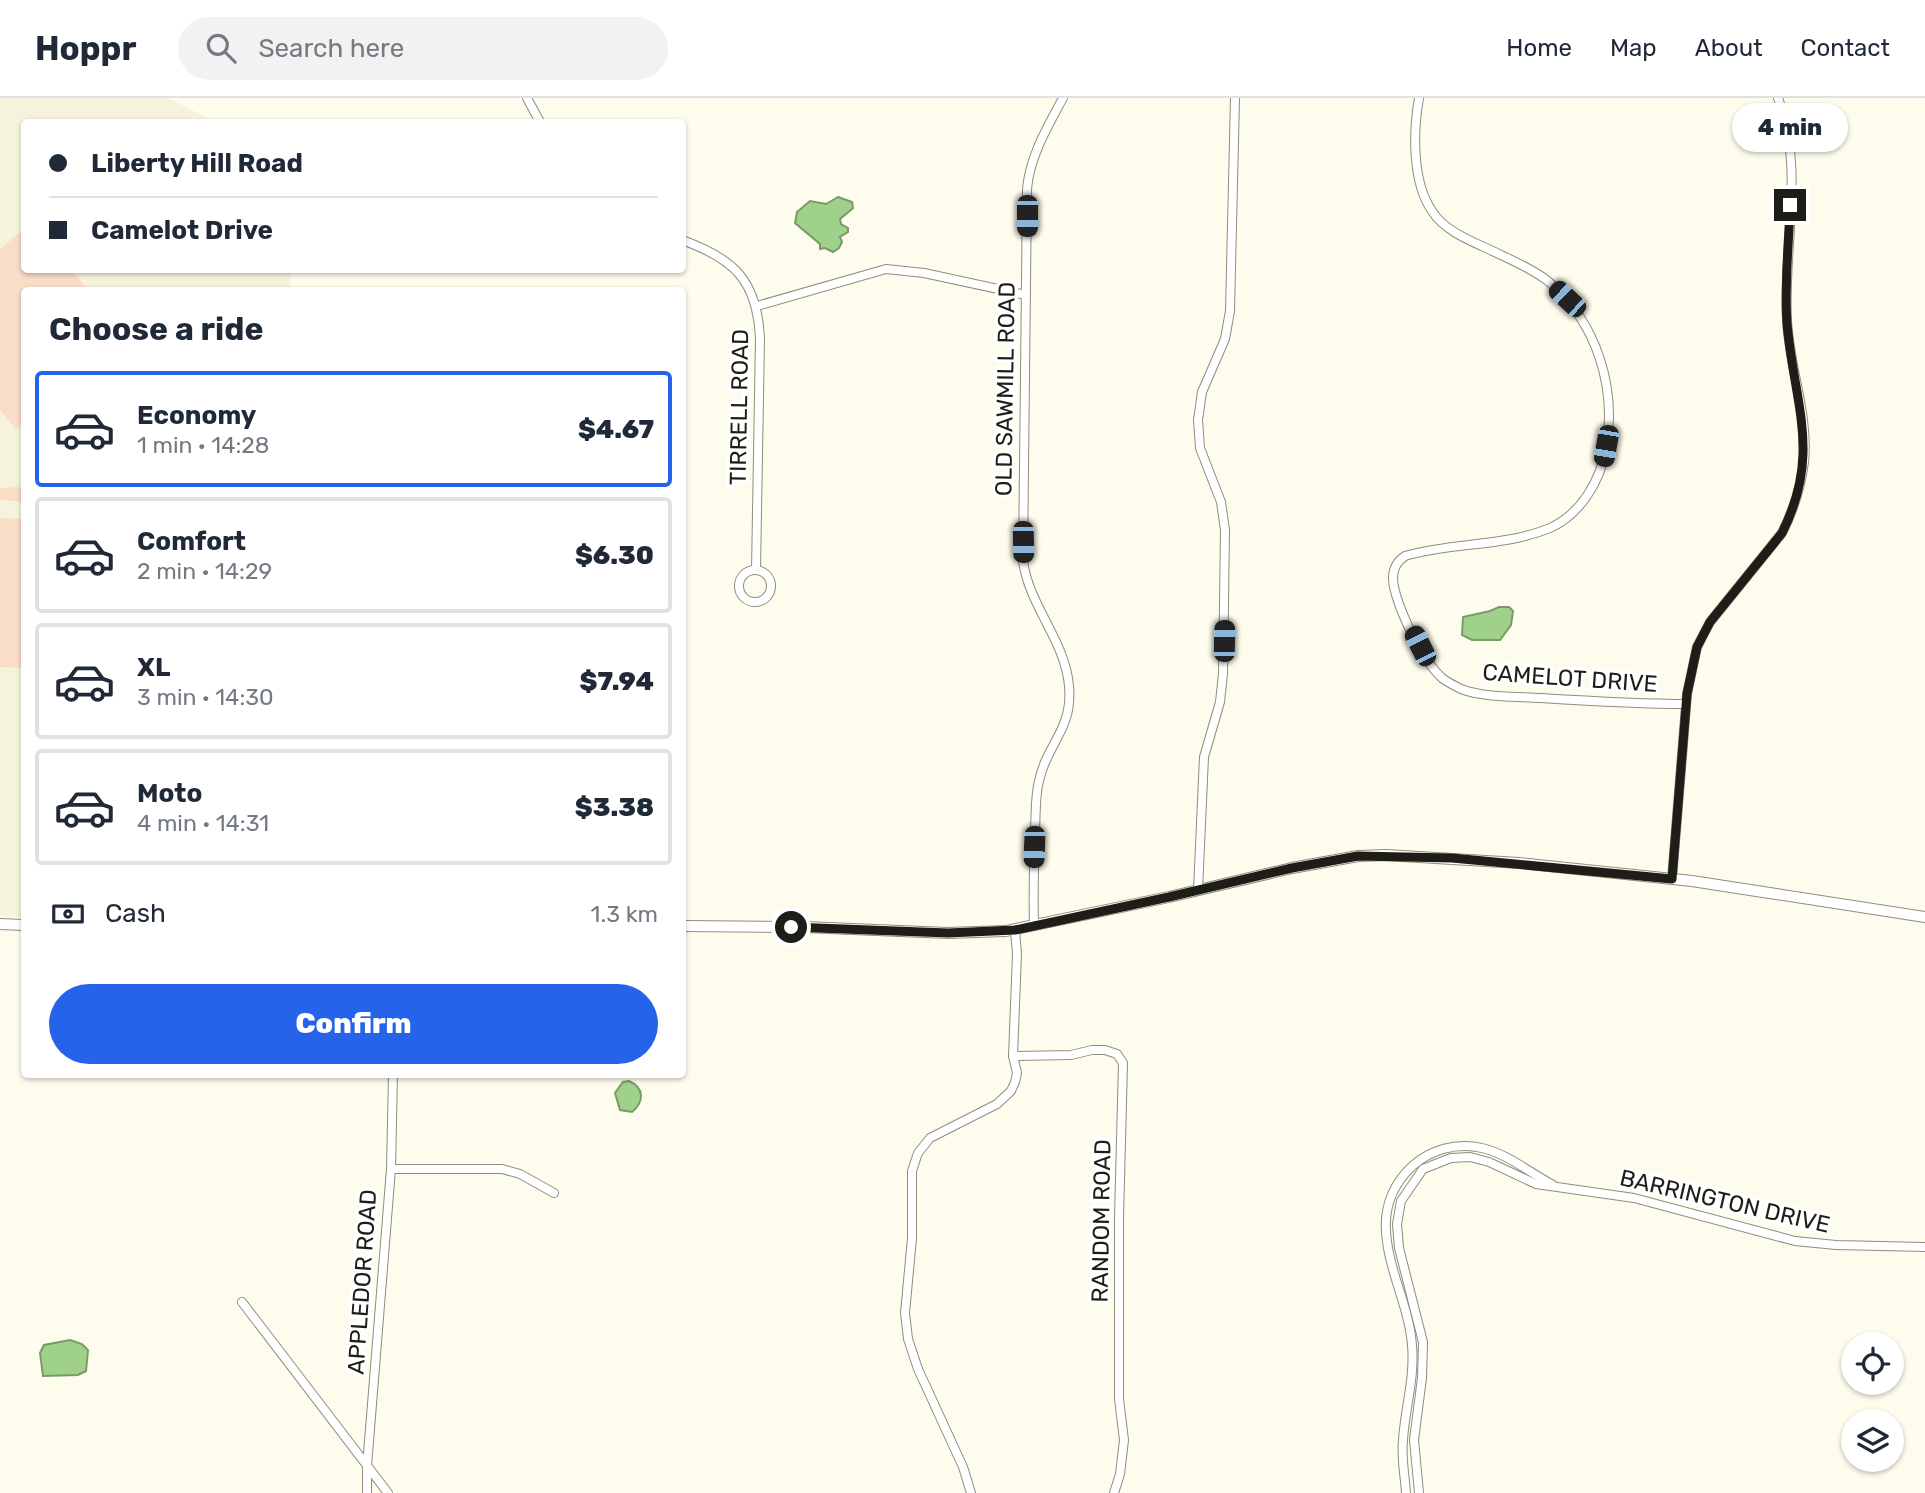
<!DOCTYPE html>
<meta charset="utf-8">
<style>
body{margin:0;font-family:Rubik,sans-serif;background:#f2f2f3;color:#1f2937;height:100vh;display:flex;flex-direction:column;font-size:26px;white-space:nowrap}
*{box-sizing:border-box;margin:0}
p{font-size:23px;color:#747a83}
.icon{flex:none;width:38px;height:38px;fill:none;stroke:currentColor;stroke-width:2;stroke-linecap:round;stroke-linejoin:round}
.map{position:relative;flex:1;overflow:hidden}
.drawer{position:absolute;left:21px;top:189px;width:665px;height:791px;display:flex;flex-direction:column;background:#fff;border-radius:7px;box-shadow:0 2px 5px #0004}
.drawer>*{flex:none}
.guide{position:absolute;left:21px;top:21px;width:665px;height:154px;border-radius:7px;box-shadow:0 2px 5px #0004;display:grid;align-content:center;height:154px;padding:0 28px;background:#fff}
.buttons{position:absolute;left:1841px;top:1234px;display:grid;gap:14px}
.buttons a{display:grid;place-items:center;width:63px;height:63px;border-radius:50%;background:#fff;box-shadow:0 2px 5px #0004;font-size:35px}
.end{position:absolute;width:32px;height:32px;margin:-16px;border:9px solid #1e1d18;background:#fff;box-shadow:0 0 0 4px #fff}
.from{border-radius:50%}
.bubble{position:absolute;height:49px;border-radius:24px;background:#fff;box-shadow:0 2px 5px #0004;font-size:23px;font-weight:800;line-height:49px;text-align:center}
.car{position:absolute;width:21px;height:42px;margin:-21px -10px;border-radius:9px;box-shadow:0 0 5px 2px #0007;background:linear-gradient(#222 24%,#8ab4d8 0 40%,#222 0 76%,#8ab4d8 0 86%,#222 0)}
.guide b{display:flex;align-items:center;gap:24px;height:66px;font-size:26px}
.guide b+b{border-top:2px solid #e0e1e3}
.guide i{width:18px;height:18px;background:#1f2937}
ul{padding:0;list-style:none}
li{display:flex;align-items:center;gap:21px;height:116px;margin:0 14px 10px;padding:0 14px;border:4px solid #e0e1e3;border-radius:7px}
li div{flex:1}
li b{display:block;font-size:26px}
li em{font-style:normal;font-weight:800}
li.selected{border-color:#2563eb}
li>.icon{width:63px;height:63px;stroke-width:1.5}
h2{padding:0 28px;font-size:32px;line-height:84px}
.pay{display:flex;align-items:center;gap:18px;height:77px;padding:0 28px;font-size:26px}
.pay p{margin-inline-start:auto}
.action{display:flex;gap:14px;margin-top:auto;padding:14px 28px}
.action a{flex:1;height:80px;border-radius:42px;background:#2563eb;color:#fff;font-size:28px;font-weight:800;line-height:80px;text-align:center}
header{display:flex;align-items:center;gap:42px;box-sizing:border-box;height:98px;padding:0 35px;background:#fff;border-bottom:2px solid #e0e1e3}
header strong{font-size:33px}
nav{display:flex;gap:38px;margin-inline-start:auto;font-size:24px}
.search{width:490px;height:63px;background:#f2f2f3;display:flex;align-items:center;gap:18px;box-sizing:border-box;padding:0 24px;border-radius:38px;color:#747a83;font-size:26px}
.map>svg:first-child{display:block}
.built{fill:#f6f3dc}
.green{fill:#f9ddc7}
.water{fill:#9fd18a;stroke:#789b68;stroke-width:2}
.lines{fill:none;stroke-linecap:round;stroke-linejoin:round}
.minor-casing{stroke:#8f8d7f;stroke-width:10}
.tertiary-casing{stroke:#8f8d7f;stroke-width:12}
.minor{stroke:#fff;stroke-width:8}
.tertiary{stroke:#fff;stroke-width:10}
.route{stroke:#1e1d18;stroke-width:9}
.labels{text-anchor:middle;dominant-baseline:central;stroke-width:7;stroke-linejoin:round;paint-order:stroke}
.street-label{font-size:23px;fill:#1e1d18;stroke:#fff}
</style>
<header>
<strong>Hoppr</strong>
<div class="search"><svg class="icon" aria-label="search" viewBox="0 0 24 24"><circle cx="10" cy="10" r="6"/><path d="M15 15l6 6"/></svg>Search here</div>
<nav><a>Home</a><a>Map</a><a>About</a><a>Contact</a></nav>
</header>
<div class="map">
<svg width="1925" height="1395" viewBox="0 0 1925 1395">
<rect width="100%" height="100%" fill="#fefced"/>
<polygon class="built" points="0,0 168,0 216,24 24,24 24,172 290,172 290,192 24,192 24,819 0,818"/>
<g class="green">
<polygon points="24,131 24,172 71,172 88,192 24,192 24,323 16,331 0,312 0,151"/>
<polygon points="18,389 24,391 24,406 16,403 0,402 0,390"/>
<polygon points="0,420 24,421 24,570 0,569"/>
</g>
<g class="water">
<polygon points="838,99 852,104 853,110 840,121 841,126 848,130 848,134 840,139 842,144 839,150 833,154 825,150 820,151 820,146 795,125 797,114 810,103 826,106"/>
<polygon points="1499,509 1509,509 1513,513 1511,527 1500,542 1472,542 1462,537 1463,519 1490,513"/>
<path d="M 629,983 C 645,990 644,1004 632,1014 L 620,1012 L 615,995 L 623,984 Z"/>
<polygon points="70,1242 82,1246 88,1252 86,1273 78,1277 43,1278 40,1255 44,1247"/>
</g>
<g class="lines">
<g class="minor-casing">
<g id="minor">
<polyline points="527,0 540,24"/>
<path d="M 1419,0 C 1413,34 1412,84 1432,113 C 1446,136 1480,146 1503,158 C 1518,165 1536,173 1549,184 C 1597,225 1617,290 1606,351 C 1600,383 1581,416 1550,430 C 1504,449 1452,444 1405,458 C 1387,470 1393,489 1399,506 C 1407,528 1425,565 1442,580 C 1447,584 1455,588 1461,591 C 1485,600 1515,598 1541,600 C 1589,603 1638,606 1686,606"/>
<path d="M 682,142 C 735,161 757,183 760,240 L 756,472"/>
<polyline points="757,208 886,171 924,175 1026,197"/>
<circle cx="755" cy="488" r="16"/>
<path d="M 1672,781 L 1687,596 L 1697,549 L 1710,524 L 1782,435 C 1793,413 1801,389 1804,364 C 1809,317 1789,269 1787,222 C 1783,148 1805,70 1778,0"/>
<polyline points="1198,792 1204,659 1220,604 1223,576 1225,432 1221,404 1200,350 1198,322 1202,294 1225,241 1230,213 1235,0"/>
<path d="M 1034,827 C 1033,795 1034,763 1035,731 C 1036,715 1035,698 1039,683 C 1047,645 1073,632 1069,588 C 1065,542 1029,508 1023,463 L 1027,91 C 1030,58 1047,30 1063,0"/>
<polyline points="1013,958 1071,957 1092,952 1105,952 1117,956 1123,965 1119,1120 1119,1301 1124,1342 1120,1376 1114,1395"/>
<polyline points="391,1071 502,1071 520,1076 554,1095"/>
<polyline points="242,1204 388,1395"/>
<polyline points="367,1395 367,1368 391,1071 393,976"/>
<polyline points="971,1395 963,1369 918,1271 908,1241 905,1215 912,1140 912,1073 918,1055 930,1040 997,1006 1011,993 1015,984 1017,975 1013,958 1017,856 1015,832"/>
<path d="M 1406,1395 C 1405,1378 1401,1360 1403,1342 C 1405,1310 1415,1280 1412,1247 C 1409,1208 1388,1172 1386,1133 C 1382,1081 1430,1038 1482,1050 C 1508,1056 1530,1075 1553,1087"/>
<polyline points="1419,1395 1414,1342 1422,1280 1423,1244 1399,1150 1397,1126 1401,1103 1423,1071 1451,1060 1470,1059 1489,1064 1536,1086 1634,1100 1795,1143 1836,1147 1925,1149"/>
</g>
</g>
<g class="tertiary-casing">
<g id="tertiary">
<polyline points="0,826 24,827"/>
<polyline points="682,828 805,829 948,835 1006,833 1169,799 1292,770 1358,758 1386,757 1519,765 1692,783 1925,819"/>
</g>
</g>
<use href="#minor" class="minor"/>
<use href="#tertiary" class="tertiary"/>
</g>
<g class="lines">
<path class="route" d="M 791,829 L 948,835 L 1015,832 L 1169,799 L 1292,770 L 1358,758 L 1452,760 L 1672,781 L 1687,596 L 1697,549 L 1710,524 L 1782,435 C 1822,355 1794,306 1787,225 C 1784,187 1789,146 1790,107"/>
</g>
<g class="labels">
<g class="street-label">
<text transform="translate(1005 291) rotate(-89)">OLD SAWMILL ROAD</text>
<text transform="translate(739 309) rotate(-89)">TIRRELL ROAD</text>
<text transform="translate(1570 580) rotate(4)">CAMELOT DRIVE</text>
<text transform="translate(1725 1103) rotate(13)">BARRINGTON DRIVE</text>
<text transform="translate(1101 1123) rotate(-89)">RANDOM ROAD</text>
<text transform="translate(362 1184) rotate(-86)">APPLEDOR ROAD</text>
</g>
</g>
</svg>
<div class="buttons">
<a><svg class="icon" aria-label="locate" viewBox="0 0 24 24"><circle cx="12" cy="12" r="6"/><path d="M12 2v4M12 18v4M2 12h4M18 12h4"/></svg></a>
<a><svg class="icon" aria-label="layers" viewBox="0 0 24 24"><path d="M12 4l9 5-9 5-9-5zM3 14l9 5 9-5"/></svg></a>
</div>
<i class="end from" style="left:791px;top:829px"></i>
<i class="end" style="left:1790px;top:107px"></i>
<div class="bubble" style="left:1732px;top:5px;width:116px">4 min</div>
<i class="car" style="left:1027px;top:118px;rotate:180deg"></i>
<i class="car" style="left:1567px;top:201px;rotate:313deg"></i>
<i class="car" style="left:1606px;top:348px;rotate:190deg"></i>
<i class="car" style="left:1023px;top:444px;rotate:179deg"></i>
<i class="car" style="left:1224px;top:543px;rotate:1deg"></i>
<i class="car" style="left:1420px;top:548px;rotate:333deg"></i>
<i class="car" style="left:1034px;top:749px;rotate:182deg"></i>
<div class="guide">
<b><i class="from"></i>Liberty Hill Road</b>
<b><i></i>Camelot Drive</b>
</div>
<section class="drawer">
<h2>Choose a ride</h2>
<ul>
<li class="selected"><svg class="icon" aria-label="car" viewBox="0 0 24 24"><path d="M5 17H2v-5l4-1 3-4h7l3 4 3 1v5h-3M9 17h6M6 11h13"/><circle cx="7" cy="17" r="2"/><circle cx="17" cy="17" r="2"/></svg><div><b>Economy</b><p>1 min · 14:28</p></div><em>$4.67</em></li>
<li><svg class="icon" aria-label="car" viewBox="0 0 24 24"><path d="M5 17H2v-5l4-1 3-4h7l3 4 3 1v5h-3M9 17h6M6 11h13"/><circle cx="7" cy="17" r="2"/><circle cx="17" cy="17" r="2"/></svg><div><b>Comfort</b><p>2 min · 14:29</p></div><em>$6.30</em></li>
<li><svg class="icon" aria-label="car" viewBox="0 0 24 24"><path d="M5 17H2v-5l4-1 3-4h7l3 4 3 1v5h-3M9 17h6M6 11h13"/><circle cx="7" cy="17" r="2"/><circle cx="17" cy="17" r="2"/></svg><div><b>XL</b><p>3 min · 14:30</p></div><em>$7.94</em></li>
<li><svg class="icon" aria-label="car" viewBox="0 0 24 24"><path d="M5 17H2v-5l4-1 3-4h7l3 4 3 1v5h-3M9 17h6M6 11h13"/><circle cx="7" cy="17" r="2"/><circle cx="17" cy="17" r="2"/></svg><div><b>Moto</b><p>4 min · 14:31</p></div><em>$3.38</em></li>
</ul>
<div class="pay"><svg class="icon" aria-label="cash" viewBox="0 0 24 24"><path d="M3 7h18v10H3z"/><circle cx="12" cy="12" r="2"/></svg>Cash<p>1.3 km</p></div>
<div class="action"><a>Confirm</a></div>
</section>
</div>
